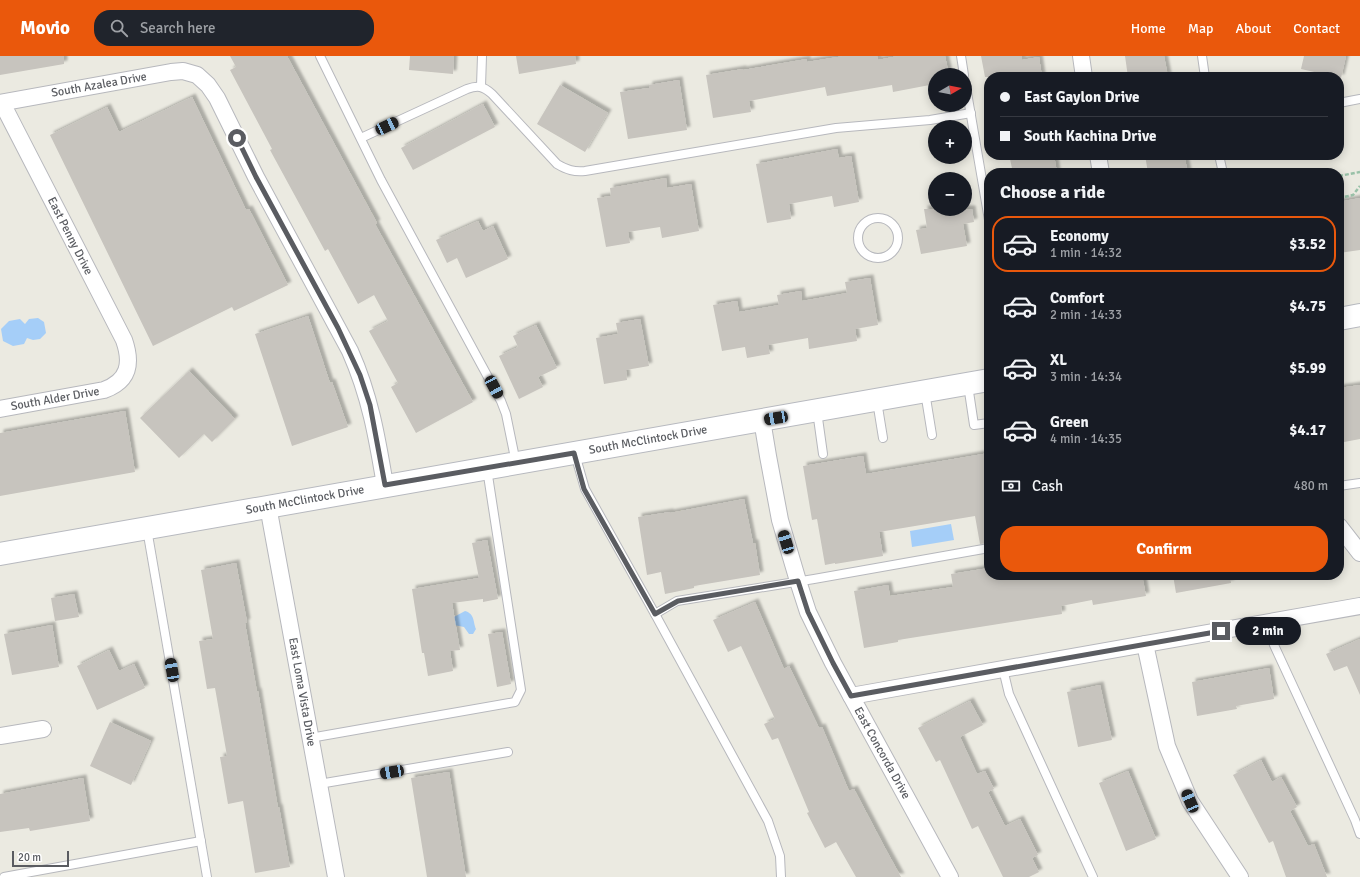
<!DOCTYPE html>
<meta charset="utf-8">
<style>
body{margin:0;font-family:Signika,sans-serif;background:#20242c;color:#f1f3f6;height:100vh;display:flex;flex-direction:column;font-size:15px;white-space:nowrap}
*{box-sizing:border-box;margin:0}
p{font-size:13px;color:#9ea1a6}
.icon{flex:none;width:22px;height:22px;fill:none;stroke:currentColor;stroke-width:2;stroke-linecap:round;stroke-linejoin:round}
.map{position:relative;flex:1;overflow:hidden}
.side{position:absolute;left:984px;top:112px;width:360px;height:412px;display:flex;flex-direction:column;background:#171b24;border-radius:16px;box-shadow:0 2px 10px #0003}
.side>*{flex:none}
.hud{position:absolute;left:984px;top:16px;width:360px;height:88px;border-radius:16px;box-shadow:0 2px 10px #0003;display:grid;align-content:center;height:88px;padding:0 16px;background:#171b24}
.needle{width:26px;rotate:80deg}
.fabs{position:absolute;left:928px;top:12px;display:grid;gap:8px}
.fabs a{display:grid;place-items:center;width:44px;height:44px;border-radius:50%;background:#171b24;box-shadow:0 2px 10px #0003;font-size:20px}
.scale{position:absolute;left:12px;bottom:10px;width:57px;box-sizing:border-box;padding-left:4px;border:2px solid #5a5c61;border-top:0;font-size:11px;line-height:14px;white-space:nowrap;color:#5a5c61;-webkit-text-stroke:3px #fff;paint-order:stroke}
.end{position:absolute;width:18px;height:18px;margin:-9px;border:5px solid #5a5c61;background:#fff;box-shadow:0 0 0 2px #fff}
.from{border-radius:50%}
.bubble{position:absolute;height:28px;border-radius:14px;background:#171b24;box-shadow:0 2px 10px #0003;font-size:13px;font-weight:700;line-height:28px;text-align:center}
.car{position:absolute;width:12px;height:24px;margin:-12px -6px;border-radius:5px;box-shadow:0 0 3px 1px #0007;background:linear-gradient(#222 24%,#8ab4d8 0 40%,#222 0 76%,#8ab4d8 0 86%,#222 0)}
.hud b{display:flex;align-items:center;gap:14px;height:38px;font-size:15px}
.hud b+b{border-top:1px solid #363941}
.hud i{width:10px;height:10px;background:#f1f3f6}
ul{padding:0;list-style:none}
li{display:flex;align-items:center;gap:12px;height:56px;margin:0 8px 6px;padding:0 8px;border:2px solid transparent;border-radius:16px}
li div{flex:1}
li b{display:block;font-size:15px}
li em{font-style:normal;font-weight:700}
li.current{border-color:#ea580c}
li>.icon{width:36px;height:36px;stroke-width:1.5}
h2{padding:0 16px;font-size:18px;line-height:48px}
.pay{display:flex;align-items:center;gap:10px;height:44px;padding:0 16px;font-size:15px}
.pay p{margin-inline-start:auto}
.cta{display:flex;gap:8px;margin-top:auto;padding:8px 16px}
.cta a{flex:1;height:46px;border-radius:16px;background:#ea580c;color:#fff;font-size:16px;font-weight:700;line-height:46px;text-align:center}
header{display:flex;align-items:center;gap:24px;box-sizing:border-box;height:56px;padding:0 20px;background:#ea580c;color:#fff}
header strong{font-size:19px}
nav{display:flex;gap:22px;margin-inline-start:auto;font-size:14px}
.search{width:280px;height:36px;background:#20242c;display:flex;align-items:center;gap:10px;box-sizing:border-box;padding:0 14px;border-radius:16px;color:#9ea1a6;font-size:15px}
.map>svg:first-child{display:block}
.water{fill:#a5cef8}
.building{fill:#c7c4be;filter:url(#shadow)}
.lines{fill:none;stroke-linecap:round;stroke-linejoin:round}
.lane-casing{stroke:#b7b8bd;stroke-width:10}
.street-casing{stroke:#b7b8bd;stroke-width:18}
.secondary-casing{stroke:#b7b9bf;stroke-width:24}
.path{stroke:#99c1a8;stroke-width:2.5;stroke-dasharray:4 2;stroke-linecap:butt}
.lane{stroke:#fff;stroke-width:8}
.street{stroke:#fff;stroke-width:16}
.secondary{stroke:#fff;stroke-width:22}
.route{stroke:#5a5c61;stroke-width:5}
.labels{text-anchor:middle;dominant-baseline:central;stroke-width:3;stroke-linejoin:round;paint-order:stroke}
.street-label{font-size:12px;fill:#5a5c61;stroke:#fff}
</style>
<header>
<strong>Movio</strong>
<div class="search"><svg class="icon" aria-label="search" viewBox="0 0 24 24"><circle cx="10" cy="10" r="6"/><path d="M15 15l6 6"/></svg>Search here</div>
<nav><a>Home</a><a>Map</a><a>About</a><a>Contact</a></nav>
</header>
<div class="map">
<svg width="1360" height="821" viewBox="0 0 1360 821">
<defs>
<filter id="shadow"><feDropShadow dx="3.5" dy="-3.5" stdDeviation="1" flood-color="#0004"/></filter>
</defs>
<rect width="100%" height="100%" fill="#ebeae1"/>
<g class="water">
<polygon points="38,262 44,266 46,277 40,283 33,284 27,282 24,288 13,290 3,285 1,273 9,265 20,263 25,268 29,263"/>
<polygon points="951,468 954,484 912,491 910,475"/>
<path d="M 465,555 C 475,558 473,566 476,573 L 473,578 L 469,578 L 464,571 L 454,569 L 452,562 Z"/>
</g>
<g class="building">
<polygon points="0,0 64,0 64,8 0,19"/>
<polygon points="230,0 287,0 377,167 375,168 473,346 416,377 391,331 398,327 369,275 388,265 374,239 358,248 328,193 325,195 270,94 272,93 230,14 236,11"/>
<polygon points="410,0 454,0 453,18 409,14"/>
<polygon points="516,0 575,0 576,8 519,18"/>
<polygon points="844,0 877,0 878,4 898,0 945,0 949,19 935,19 935,28 893,36 892,29 827,40 825,31 749,45 751,56 713,62 706,19 743,13 743,14 807,3 807,6"/>
<polygon points="981,0 1022,0 1022,4 1039,1 1042,21 985,21"/>
<polygon points="1125,0 1164,0 1168,21 1128,21"/>
<polygon points="1304,0 1346,0 1341,22 1301,13"/>
<polygon points="679,24 687,74 628,83 620,36 649,32 649,29"/>
<polygon points="560,29 608,57 585,96 537,68"/>
<polygon points="192,41 246,154 249,153 288,229 234,255 232,251 153,290 50,79 107,51 119,76"/>
<polygon points="483,48 495,71 413,114 401,92"/>
<polygon points="837,93 839,102 851,100 859,146 834,151 832,140 789,148 791,163 767,167 756,108"/>
<polygon points="1034,99 1054,99 1057,117 1013,117 1010,103"/>
<polygon points="1145,99 1184,99 1188,117 1148,117"/>
<polygon points="666,122 667,132 691,128 699,175 662,182 660,171 628,176 630,187 606,191 597,142 611,140 610,132"/>
<polygon points="1360,142 1360,194 1339,197 1339,146"/>
<polygon points="924,153 972,153 974,166 963,168 967,190 921,198 916,174 927,172"/>
<polygon points="478,165 483,175 493,170 508,203 466,222 457,202 447,207 436,184"/>
<polygon points="870,222 878,269 855,273 857,285 809,293 808,282 768,289 770,298 747,302 745,291 722,295 713,249 737,245 739,256 779,249 777,239 801,235 802,245 847,237 845,226"/>
<polygon points="308,260 330,327 332,326 348,371 292,390 255,278"/>
<polygon points="640,263 649,310 626,314 627,324 604,328 596,282 618,278 616,267"/>
<polygon points="536,269 557,312 538,321 543,331 519,343 499,300 518,291 513,280"/>
<polygon points="189,315 235,363 212,386 204,378 179,402 140,362"/>
<polygon points="1360,329 1360,383 1339,387 1339,332"/>
<polygon points="125,355 135,416 0,440 0,377"/>
<polygon points="989,397 989,487 980,488 975,460 879,476 883,500 835,508 835,507 825,509 817,463 812,464 803,410 863,400 866,418"/>
<polygon points="744,443 753,487 755,487 760,519 694,530 694,532 665,538 661,516 647,519 638,461 670,456 670,457"/>
<polygon points="487,484 498,543 483,546 483,543 452,547 460,594 450,595 453,615 428,620 424,597 422,597 412,533 479,522 472,487"/>
<polygon points="236,507 247,566 245,567 257,636 258,635 278,752 279,751 290,811 255,817 243,745 228,748 220,701 227,700 215,632 207,633 199,585 213,583 201,514"/>
<polygon points="989,512 989,519 1142,519 1146,540 1093,549 1092,544 1061,550 1062,558 898,584 898,586 864,592 854,535 888,529 890,540 953,531 951,518"/>
<polygon points="1173,519 1230,519 1231,527 1176,537"/>
<polygon points="74,538 79,561 55,565 51,542"/>
<polygon points="755,546 784,613 789,610 819,672 822,671 849,735 854,733 885,792 901,821 856,821 836,786 825,792 807,757 809,756 778,682 772,684 764,668 775,663 741,590 728,596 713,564"/>
<polygon points="52,569 59,611 12,619 4,578"/>
<polygon points="502,576 511,628 497,631 488,578"/>
<polygon points="1360,583 1360,639 1347,610 1334,615 1326,598"/>
<polygon points="109,594 119,615 134,608 145,632 97,654 77,610"/>
<polygon points="1269,612 1274,643 1236,650 1237,653 1197,660 1192,626"/>
<polygon points="1100,629 1112,684 1078,691 1067,636"/>
<polygon points="970,645 983,669 960,681 977,718 985,715 994,733 988,736 1005,770 1020,763 1038,799 1032,802 1039,816 1029,821 1003,821 978,770 972,773 940,704 936,706 918,672"/>
<polygon points="110,666 151,685 131,729 90,710"/>
<polygon points="1261,704 1272,726 1281,721 1297,751 1290,755 1308,790 1314,788 1327,821 1286,821 1273,785 1269,787 1233,719"/>
<polygon points="1128,715 1156,783 1126,795 1099,727"/>
<polygon points="449,716 466,821 427,821 411,722"/>
<polygon points="83,722 90,765 30,775 29,772 0,776 0,738"/>
</g>
<g class="lines">
<g class="lane-casing">
<g id="lane">
<polyline points="320,0 381,124 501,345 506,358 516,407"/>
<polyline points="961,0 964,19"/>
<polyline points="1202,0 1205,21"/>
<polyline points="965,25 989,164"/>
<polyline points="481,30 482,0"/>
<polyline points="1339,47 1360,43"/>
<path d="M 361,82 L 467,33 C 478,29 483,30 492,38 L 557,108 C 567,114 574,116 585,115 L 836,72 L 930,64 L 971,57"/>
<polyline points="1219,99 1223,117"/>
<circle cx="878" cy="182" r="20"/>
<polyline points="968,329 974,369 989,367"/>
<polyline points="925,336 932,379"/>
<polyline points="877,345 883,382"/>
<polyline points="817,355 823,398"/>
<polyline points="575,398 585,433 655,558 768,765 780,800 781,821"/>
<polyline points="1339,430 1360,427"/>
<polyline points="147,473 207,821"/>
<polyline points="655,558 677,545 814,523 989,492"/>
<polyline points="1266,567 1274,589 1355,764 1360,778"/>
<polyline points="1003,613 1009,638 1093,821"/>
<polyline points="310,682 515,646 521,634 487,413"/>
<polyline points="319,728 508,696"/>
<polyline points="4,821 201,785"/>
</g>
</g>
<g class="street-casing">
<g id="street">
<polyline points="1081,0 1084,21"/>
<path d="M 0,47 L 171,16 L 183,15 L 197,19 L 208,29 L 217,42 L 256,121 L 350,295 C 370,340 377,381 385,429"/>
<polyline points="1098,99 1101,117"/>
<path d="M 0,353 L 104,334 C 129,325 132,307 124,284 L 2,47"/>
<polyline points="762,364 768,400 780,464 798,525 808,556 833,607 950,821"/>
<polyline points="268,450 336,821"/>
<polyline points="1339,470 1360,497"/>
<polyline points="1145,588 1167,690 1190,745 1240,821"/>
<polyline points="851,640 1360,550"/>
<polyline points="0,680 43,673"/>
</g>
</g>
<g class="secondary-casing">
<g id="secondary">
<polyline points="1339,263 1360,259"/>
<polyline points="0,498 989,324"/>
</g>
</g>
<g class="path">
<polyline points="1339,120 1360,116"/>
<polyline points="1339,142 1353,139 1360,130"/>
</g>
<use href="#lane" class="lane"/>
<use href="#street" class="street"/>
<use href="#secondary" class="secondary"/>
</g>
<g class="lines">
<polyline class="route" points="237,82 256,121 338,272 360,319 370,349 385,429 574,397 584,433 655,558 678,545 798,525 808,556 833,607 851,640 1221,575"/>
</g>
<g class="labels">
<g class="street-label">
<text transform="translate(99 29) rotate(-10)">South Azalea Drive</text>
<text transform="translate(70 180) rotate(63)">East Penny Drive</text>
<text transform="translate(55 343) rotate(-10)">South Alder Drive</text>
<text transform="translate(648 384) rotate(-10)">South McClintock Drive</text>
<text transform="translate(305 444) rotate(-10)">South McClintock Drive</text>
<text transform="translate(302 636) rotate(80)">East Loma Vista Drive</text>
<text transform="translate(882 697) rotate(61)">East Concorda Drive</text>
</g>
</g>
</svg>
<div class="fabs">
<a><svg class="needle" viewBox="-14 -14 28 28"><path d="M0-13l5 13h-10z" fill="#e53935"/><path d="M0 13l5-13h-10z" fill="#9ea1a6"/></svg></a>
<a>+</a>
<a>−</a>
</div>
<div class="scale">20 m</div>
<i class="end from" style="left:237px;top:82px"></i>
<i class="end" style="left:1221px;top:575px"></i>
<div class="bubble" style="left:1235px;top:561px;width:66px">2 min</div>
<i class="car" style="left:387px;top:70px;rotate:65deg"></i>
<i class="car" style="left:494px;top:331px;rotate:152deg"></i>
<i class="car" style="left:776px;top:362px;rotate:260deg"></i>
<i class="car" style="left:786px;top:486px;rotate:343deg"></i>
<i class="car" style="left:172px;top:614px;rotate:350deg"></i>
<i class="car" style="left:392px;top:716px;rotate:260deg"></i>
<i class="car" style="left:1190px;top:745px;rotate:337deg"></i>
<div class="hud">
<b><i class="from"></i>East Gaylon Drive</b>
<b><i></i>South Kachina Drive</b>
</div>
<section class="side">
<h2>Choose a ride</h2>
<ul>
<li class="current"><svg class="icon" aria-label="car" viewBox="0 0 24 24"><path d="M5 17H2v-5l4-1 3-4h7l3 4 3 1v5h-3M9 17h6M6 11h13"/><circle cx="7" cy="17" r="2"/><circle cx="17" cy="17" r="2"/></svg><div><b>Economy</b><p>1 min · 14:32</p></div><em>$3.52</em></li>
<li><svg class="icon" aria-label="car" viewBox="0 0 24 24"><path d="M5 17H2v-5l4-1 3-4h7l3 4 3 1v5h-3M9 17h6M6 11h13"/><circle cx="7" cy="17" r="2"/><circle cx="17" cy="17" r="2"/></svg><div><b>Comfort</b><p>2 min · 14:33</p></div><em>$4.75</em></li>
<li><svg class="icon" aria-label="car" viewBox="0 0 24 24"><path d="M5 17H2v-5l4-1 3-4h7l3 4 3 1v5h-3M9 17h6M6 11h13"/><circle cx="7" cy="17" r="2"/><circle cx="17" cy="17" r="2"/></svg><div><b>XL</b><p>3 min · 14:34</p></div><em>$5.99</em></li>
<li><svg class="icon" aria-label="car" viewBox="0 0 24 24"><path d="M5 17H2v-5l4-1 3-4h7l3 4 3 1v5h-3M9 17h6M6 11h13"/><circle cx="7" cy="17" r="2"/><circle cx="17" cy="17" r="2"/></svg><div><b>Green</b><p>4 min · 14:35</p></div><em>$4.17</em></li>
</ul>
<div class="pay"><svg class="icon" aria-label="cash" viewBox="0 0 24 24"><path d="M3 7h18v10H3z"/><circle cx="12" cy="12" r="2"/></svg>Cash<p>480 m</p></div>
<div class="cta"><a>Confirm</a></div>
</section>
</div>
